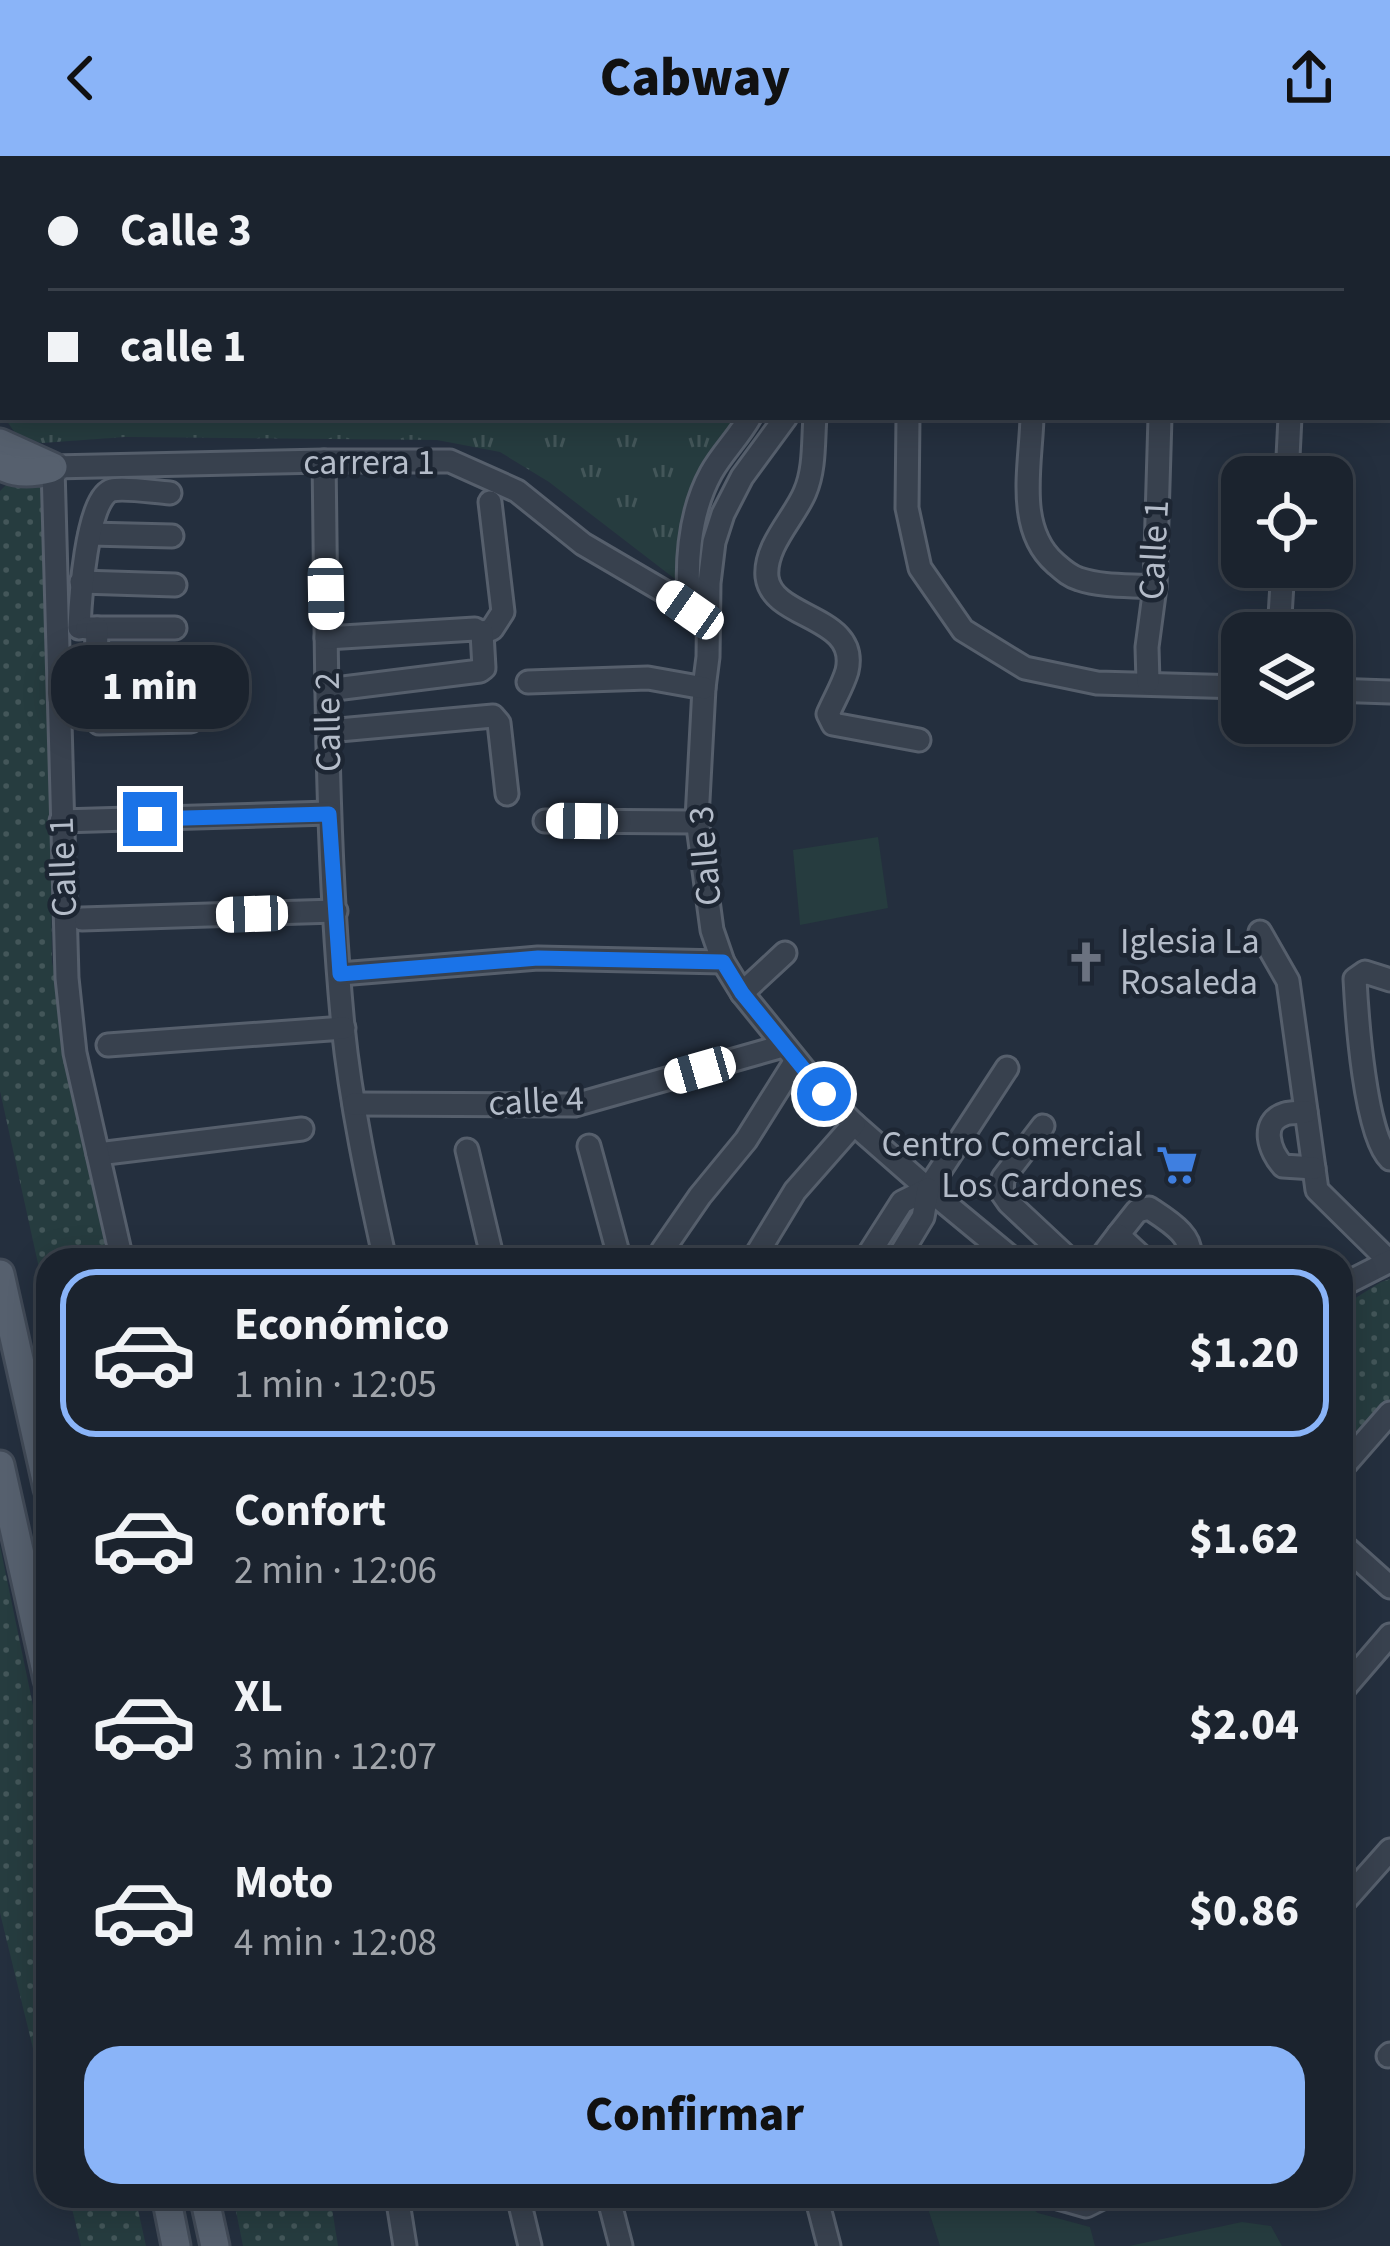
<!DOCTYPE html>
<html lang="es">
<meta charset="utf-8">
<style>
body{margin:0;font-family:"Source Sans 3",sans-serif;background:#242b36;color:#f1f3f6;height:100vh;display:flex;flex-direction:column;font-size:45px;white-space:nowrap}
*{box-sizing:border-box;margin:0}
p{font-size:39px;color:#a0a4aa}
.icon{flex:none;width:66px;height:66px;fill:none;stroke:currentColor;stroke-width:2;stroke-linecap:round;stroke-linejoin:round}
.map{position:relative;flex:1;overflow:hidden}
.side{position:absolute;left:36px;top:1092px;width:1317px;height:960px;display:flex;flex-direction:column;background:#1b232e;border-radius:36px;box-shadow:0 6px 30px #0003,0 0 0 3px #39404a}
.side>*{flex:none}
.hud{position:absolute;left:0px;top:0px;width:1392px;height:264px;box-shadow:0 6px 30px #0003,0 0 0 3px #39404a;display:grid;align-content:center;height:264px;padding:0 48px;background:#1b232e}
.tools{position:absolute;left:1221px;top:300px;display:grid;gap:24px}
.tools a{display:grid;place-items:center;width:132px;height:132px;border-radius:24px;background:#1b232e;box-shadow:0 6px 30px #0003,0 0 0 3px #39404a;font-size:60px}
.end{position:absolute;width:54px;height:54px;margin:-27px;border:15px solid #1a73e8;background:#fff;box-shadow:0 0 0 6px #fff}
.from{border-radius:50%}
.bubble{position:absolute;height:84px;border-radius:36px;background:#1b232e;box-shadow:0 6px 30px #0003,0 0 0 3px #39404a;font-size:39px;font-weight:800;line-height:84px;text-align:center}
.car{position:absolute;width:36px;height:72px;margin:-36px -18px;border-radius:15px;box-shadow:0 0 9px 3px #0007;background:linear-gradient(#fff 24%,#345 0 40%,#fff 0 76%,#345 0 86%,#fff 0)}
.hud b{display:flex;align-items:center;gap:42px;height:114px;font-size:45px}
.hud b+b{border-top:3px solid #39404a}
.hud i{width:30px;height:30px;background:#f1f3f6}
ul{padding:21px 0 0;list-style:none}
li{display:flex;align-items:center;gap:36px;height:168px;margin:0 24px 18px;padding:0 24px;border:6px solid transparent;border-radius:36px}
li div{flex:1}
li b{display:block;font-size:45px}
li em{font-style:normal;font-weight:800}
li.selected{border-color:#8ab4f8}
li>.icon{width:108px;height:108px;stroke-width:1.5}
.cta{display:flex;gap:24px;margin-top:auto;padding:24px 48px}
.cta a{flex:1;height:138px;border-radius:36px;background:#8ab4f8;color:#111;font-size:48px;font-weight:800;line-height:138px;text-align:center}
header{display:flex;justify-content:space-between;align-items:center;height:156px;padding:0 48px;background:#8ab4f8;color:#111;font-size:54px;font-weight:800}
.map>svg:first-child{display:block}
.grass{fill:url(#grass-tufts)}
.park{fill:url(#park-dots)}
.pitch{fill:#263c3f}
.lines{fill:none;stroke-linecap:round;stroke-linejoin:round}
.minor-casing{stroke:#565f6c;stroke-width:27}
.major-casing{stroke:#414a57;stroke-width:33}
.minor{stroke:#38414e;stroke-width:21}
.major{stroke:#56606e;stroke-width:27}
.route{stroke:#1a73e8;stroke-width:15}
.labels{text-anchor:middle;dominant-baseline:central;stroke-width:9;stroke-linejoin:round;paint-order:stroke}
.street-label{font-size:36px;fill:#b4bcc9;stroke:#1d2633}
.poi-label{font-size:36px;fill:#b4bcc9;stroke:#1d2633;text-anchor:start}
</style>
<header><svg class="icon" aria-label="back" viewBox="0 0 24 24"><path d="M15 5l-7 7 7 7"/></svg>Cabway<svg class="icon" aria-label="share" viewBox="0 0 24 24"><path d="M12 15V3M7 8l5-5 5 5M5 13v7h14v-7"/></svg></header>
<div class="map">
<svg width="1390" height="2090" viewBox="0 0 1390 2090">
<defs>
<pattern id="grass-tufts" width="24" height="20" patternUnits="userSpaceOnUse" patternTransform="scale(3)"><rect width="24" height="20" fill="#263c3f"/><path d="M3 7l-1-3M5 7V3M7 7l1-3M15 17l-1-3M17 17v-4M19 17l1-3" fill="none" stroke="#435659"/></pattern>
<pattern id="park-dots" width="8" height="8" patternUnits="userSpaceOnUse" patternTransform="scale(3)"><rect width="8" height="8" fill="#263c3f"/><path d="M2 2h.1M6 6h.1" fill="none" stroke="#435659" stroke-width="1.8" stroke-linecap="round"/></pattern>
</defs>
<rect width="100%" height="100%" fill="#242f3e"/>
<polygon class="grass" points="4,261 744,261 724,289 711,297 694,333 679,426 549,326 500,296 437,284 125,281 42,287 18,281"/>
<g class="park">
<polygon points="13,322 37,326 46,340 52,806 116,1104 48,1104 48,1153 0,935 0,335"/>
<polygon points="1390,1123 1390,1249 1341,1304 1341,1151 1381,1126"/>
<polygon points="0,1390 48,1622 48,1954 0,1757"/>
<polygon points="69,2040 135,2040 146,2090 81,2090"/>
<polygon points="233,2040 330,2040 338,2090 243,2090"/>
</g>
<g class="pitch">
<polygon points="878,681 888,752 800,769 793,694"/>
<polygon points="924,2040 1015,2040 1038,2057 1090,2071 1095,2090 940,2090"/>
<polygon points="1242,2066 1271,2070 1282,2090 1129,2090"/>
</g>
<g class="lines">
<g class="minor-casing">
<g id="minor">
<polyline points="386,0 386,3"/>
<polyline points="520,0 520,3"/>
<polyline points="99,3 99,0"/>
<polyline points="244,3 244,0"/>
<polyline points="662,3 662,0"/>
<polyline points="810,3 810,0"/>
<polyline points="899,3 899,0"/>
<polyline points="921,3 921,0"/>
<polyline points="961,3 961,0"/>
<polyline points="1096,3 1096,0"/>
<polyline points="1151,3 1151,0"/>
<polyline points="1304,3 1304,0"/>
<polyline points="1340,3 1340,0"/>
<polyline points="0,78 3,78"/>
<polyline points="1389,121 1390,121"/>
<polyline points="786,261 742,321 723,358 714,386 709,427 708,501 704,532 697,663 712,774 723,806 742,837 824,938 854,968 928,1033 1014,1104"/>
<path d="M 815,261 C 813,285 815,313 805,336 C 795,361 764,390 767,421 C 772,464 860,459 847,515 C 843,529 834,544 828,558 L 833,568 L 919,584"/>
<polyline points="908,261 907,352 920,412 963,474 1025,512 1097,527 1242,531"/>
<path d="M 1032,261 C 1031,308 1015,372 1055,407 C 1063,414 1069,420 1079,423 C 1103,431 1130,429 1155,431"/>
<path d="M 324,305 C 327,493 325,683 343,870 C 351,949 368,1027 385,1104"/>
<polyline points="1287,321 1290,261"/>
<polyline points="90,378 172,380"/>
<polyline points="81,426 175,429"/>
<path d="M 691,461 C 685,414 688,359 711,317 C 722,297 739,281 750,261"/>
<path d="M 79,472 C 80,448 86,341 112,334 C 125,331 154,336 170,337"/>
<polyline points="87,472 175,472"/>
<polyline points="97,472 95,553 95,561 99,567 191,565"/>
<polyline points="482,477 492,473 503,456 490,346"/>
<polyline points="1279,477 1283,411"/>
<polyline points="326,482 475,473 482,477 484,512 480,515 327,534"/>
<polyline points="96,519 171,519 174,522 172,565"/>
<polyline points="528,526 648,522 704,532"/>
<polyline points="1148,526 1147,491 1155,431 1160,261"/>
<polyline points="1332,534 1390,536"/>
<polyline points="328,575 493,560 499,567 507,638"/>
<polyline points="61,665 329,657"/>
<polyline points="545,665 697,666"/>
<polyline points="82,763 336,755"/>
<polyline points="1260,776 1288,825 1317,1034 1389,1105"/>
<polyline points="340,818 538,802 723,806"/>
<path d="M 1390,824 L 1365,816 L 1355,823 C 1357,861 1365,980 1390,1003"/>
<polyline points="742,837 785,797"/>
<polyline points="108,889 344,872"/>
<polyline points="354,948 575,949 783,890"/>
<path d="M 1306,956 C 1299,957 1291,956 1285,958 C 1259,966 1270,996 1283,1010 L 1314,1012"/>
<polyline points="1043,970 1003,1022 1002,1037 1009,1047 1070,1104"/>
<polyline points="589,990 620,1104"/>
<polyline points="467,994 493,1104"/>
<polyline points="98,998 302,973"/>
<path d="M 1118,1079 L 1137,1055 L 1149,1052 C 1167,1064 1197,1081 1188,1104"/>
<polyline points="662,1095 700,1040 746,984 795,906"/>
<polyline points="122,1104 75,897 67,822 53,311 324,305 450,305 517,335 583,388 665,436 708,467"/>
<polyline points="753,1104 795,1035 854,968"/>
<polyline points="865,1104 902,1046 928,1033 1007,912"/>
<polyline points="897,1104 923,1061 928,1033"/>
<polyline points="1099,1104 1118,1079 1145,1104"/>
<polyline points="1341,1130 1390,1105"/>
<polyline points="1341,1313 1390,1257"/>
<polyline points="1341,1387 1390,1431"/>
<polyline points="1341,1536 1390,1479"/>
<polyline points="1341,1749 1390,1694"/>
<polyline points="1388,1900 1390,1898"/>
<polyline points="397,2040 405,2090"/>
<polyline points="518,2040 530,2090"/>
<polyline points="608,2040 621,2090"/>
<polyline points="816,2040 829,2090"/>
<polyline points="1051,2040 1086,2050 1106,2040"/>
</g>
</g>
<g class="major-casing">
<g id="major">
<polyline points="0,224 3,224"/>
<polyline points="0,287 53,311"/>
<path d="M 0,309 C 14,318 33,317 49,313"/>
<polyline points="0,1118 48,1333"/>
<polyline points="0,1309 48,1524"/>
<polyline points="166,2040 176,2090"/>
<polyline points="204,2040 215,2090"/>
</g>
</g>
<use href="#minor" class="minor"/>
<use href="#major" class="major"/>
</g>
<g class="lines">
<polyline class="route" points="150,663 329,658 340,818 538,802 723,806 742,837 824,938"/>
</g>
<defs>
<g id="church-bare" transform="scale(3.24)"><path d="M-1.2-6h2.4v3.5h3.3v2.4h-3.3V6h-2.4V-.1h-3.3v-2.4h3.3Z" fill="#6b7280" stroke="#1d2633" stroke-width="2.5" paint-order="stroke"/></g>
<g id="supermarket-bare" transform="scale(3.24)"><path d="M-6-5.5h2.5l.6 2H6L4.5 2H-2.5L-4.4-4H-6ZM-1.5 3.2a1.3 1.3 0 1 0 .1 0ZM3 3.2a1.3 1.3 0 1 0 .1 0Z" fill="#3f7fe0" stroke="#1d2633" stroke-width="2.5" paint-order="stroke"/></g>
</defs>
<g fill-rule="evenodd">
<use href="#church-bare" x="1086" y="806"/>
<use href="#supermarket-bare" x="1177" y="1009"/>
</g>
<g class="labels">
<g class="street-label">
<text x="369" y="306">carrera 1</text>
<text transform="translate(1154 394) rotate(-87)">Calle 1</text>
<text transform="translate(328 566) rotate(-91)">Calle 2</text>
<text transform="translate(705 700) rotate(-95)">Calle 3</text>
<text transform="translate(63 711) rotate(-92)">Calle 1</text>
<text transform="translate(536 945) rotate(-3)">calle 4</text>
</g>
<g class="poi-label">
<text x="1120" y="785">Iglesia La<tspan x="1120" dy="41">Rosaleda</tspan></text>
<text x="1143" y="988" text-anchor="end">Centro Comercial<tspan x="1143" dy="41">Los Cardones</tspan></text>
</g>
</g>
</svg>
<div class="tools">
<a><svg class="icon" aria-label="locate" viewBox="0 0 24 24"><circle cx="12" cy="12" r="6"/><path d="M12 2v4M12 18v4M2 12h4M18 12h4"/></svg></a>
<a><svg class="icon" aria-label="layers" viewBox="0 0 24 24"><path d="M12 4l9 5-9 5-9-5zM3 14l9 5 9-5"/></svg></a>
</div>
<i class="end from" style="left:824px;top:938px"></i>
<i class="end" style="left:150px;top:663px"></i>
<div class="bubble" style="left:51px;top:489px;width:198px">1 min</div>
<i class="car" style="left:326px;top:438px;rotate:179deg"></i>
<i class="car" style="left:690px;top:454px;rotate:305deg"></i>
<i class="car" style="left:582px;top:665px;rotate:271deg"></i>
<i class="car" style="left:252px;top:758px;rotate:268deg"></i>
<i class="car" style="left:700px;top:914px;rotate:254deg"></i>
<div class="hud">
<b><i class="from"></i>Calle 3</b>
<b><i></i>calle 1</b>
</div>
<section class="side">
<ul>
<li class="selected"><svg class="icon" aria-label="car" viewBox="0 0 24 24"><path d="M5 17H2v-5l4-1 3-4h7l3 4 3 1v5h-3M9 17h6M6 11h13"/><circle cx="7" cy="17" r="2"/><circle cx="17" cy="17" r="2"/></svg><div><b>Económico</b><p>1 min · 12:05</p></div><em>$1.20</em></li>
<li><svg class="icon" aria-label="car" viewBox="0 0 24 24"><path d="M5 17H2v-5l4-1 3-4h7l3 4 3 1v5h-3M9 17h6M6 11h13"/><circle cx="7" cy="17" r="2"/><circle cx="17" cy="17" r="2"/></svg><div><b>Confort</b><p>2 min · 12:06</p></div><em>$1.62</em></li>
<li><svg class="icon" aria-label="car" viewBox="0 0 24 24"><path d="M5 17H2v-5l4-1 3-4h7l3 4 3 1v5h-3M9 17h6M6 11h13"/><circle cx="7" cy="17" r="2"/><circle cx="17" cy="17" r="2"/></svg><div><b>XL</b><p>3 min · 12:07</p></div><em>$2.04</em></li>
<li><svg class="icon" aria-label="car" viewBox="0 0 24 24"><path d="M5 17H2v-5l4-1 3-4h7l3 4 3 1v5h-3M9 17h6M6 11h13"/><circle cx="7" cy="17" r="2"/><circle cx="17" cy="17" r="2"/></svg><div><b>Moto</b><p>4 min · 12:08</p></div><em>$0.86</em></li>
</ul>
<div class="cta"><a>Confirmar</a></div>
</section>
</div>
